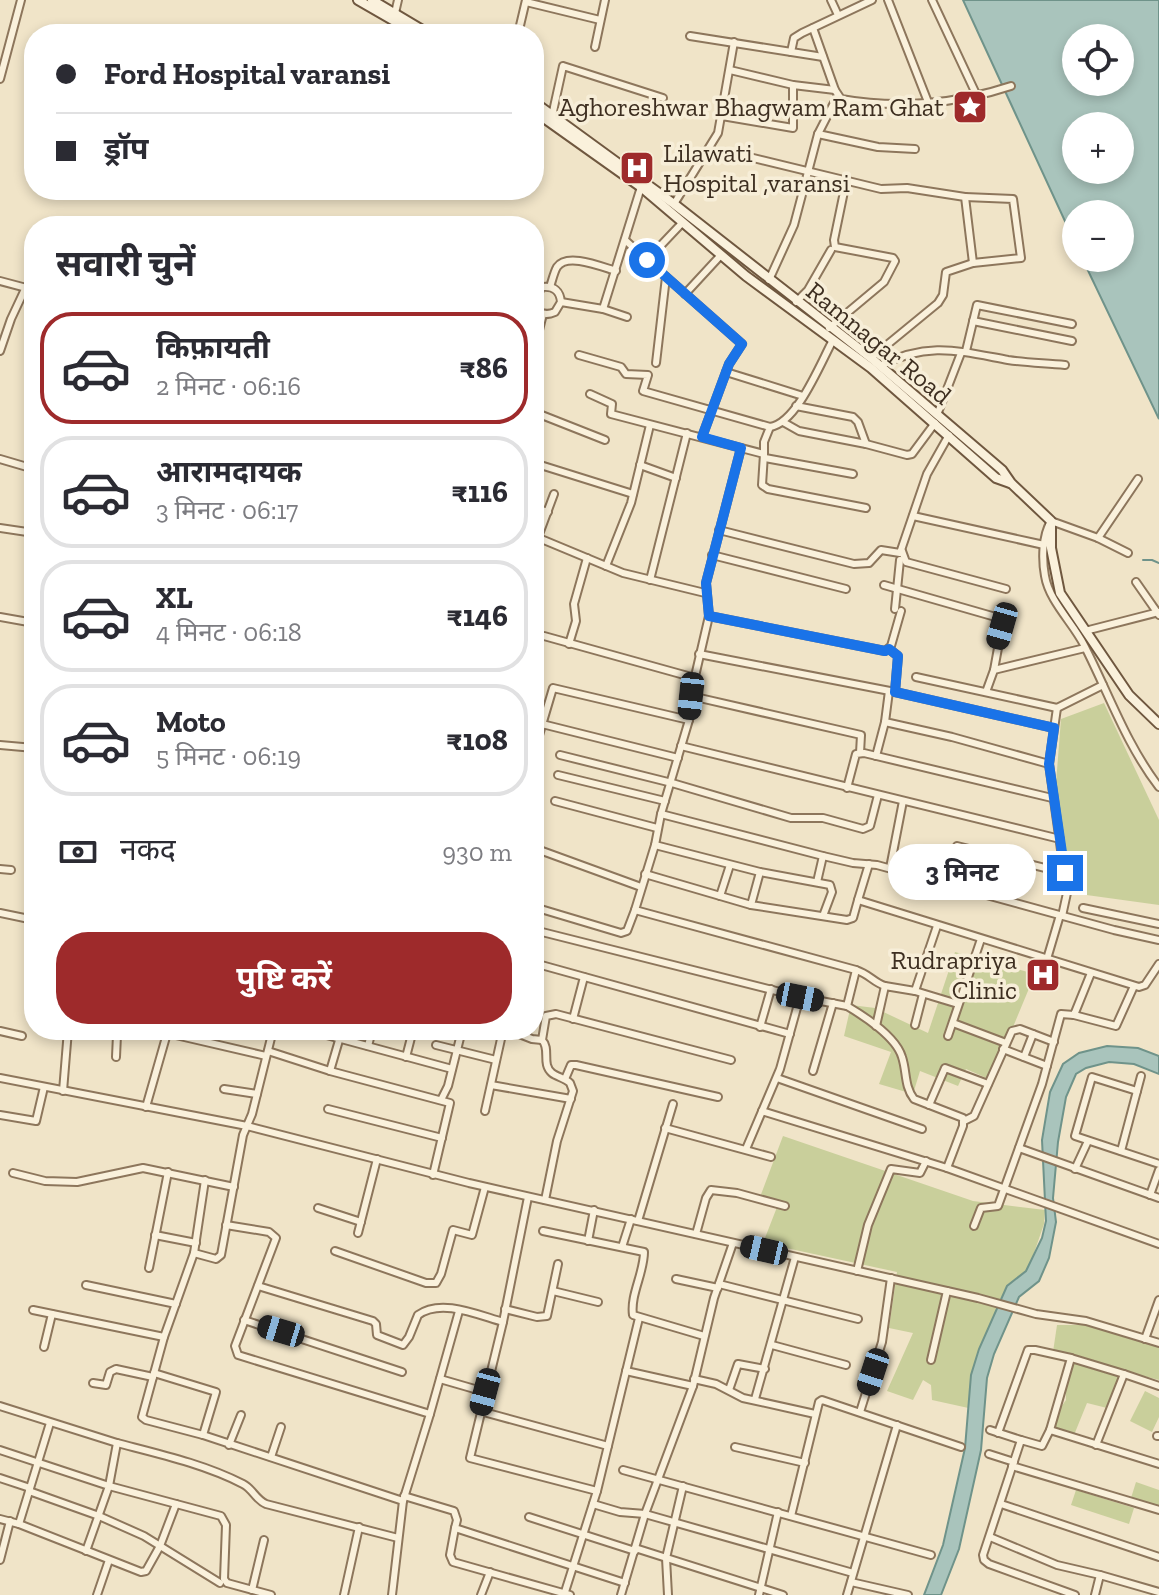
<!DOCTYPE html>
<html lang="hi">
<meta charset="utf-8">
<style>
body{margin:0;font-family:"Zilla Slab","Noto Sans Devanagari",serif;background:#f7f7f7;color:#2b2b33;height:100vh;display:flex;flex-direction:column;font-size:30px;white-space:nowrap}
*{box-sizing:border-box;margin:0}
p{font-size:26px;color:#7c7c81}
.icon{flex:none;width:44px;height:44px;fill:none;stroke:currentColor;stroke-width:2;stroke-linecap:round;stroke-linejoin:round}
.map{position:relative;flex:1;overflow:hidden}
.sheet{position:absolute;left:24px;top:216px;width:520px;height:824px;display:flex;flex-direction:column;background:#fff;border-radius:32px;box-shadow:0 4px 12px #0003}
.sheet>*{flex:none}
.guide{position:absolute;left:24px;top:24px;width:520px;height:176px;border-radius:32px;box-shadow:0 4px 12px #0003;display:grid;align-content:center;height:176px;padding:0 32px;background:#fff}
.buttons{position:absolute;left:1062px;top:24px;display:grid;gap:16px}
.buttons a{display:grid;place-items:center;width:72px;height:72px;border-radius:50%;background:#fff;box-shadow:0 4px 12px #0003;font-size:40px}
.end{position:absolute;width:36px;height:36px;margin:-18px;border:10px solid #1a73e8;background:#fff;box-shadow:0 0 0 4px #fff}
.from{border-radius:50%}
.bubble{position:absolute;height:56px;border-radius:28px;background:#fff;box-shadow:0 4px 12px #0003;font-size:26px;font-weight:700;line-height:56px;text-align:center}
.car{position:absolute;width:24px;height:48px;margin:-24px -12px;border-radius:10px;box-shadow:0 0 6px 2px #0007;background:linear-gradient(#222 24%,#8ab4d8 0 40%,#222 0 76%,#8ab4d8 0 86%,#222 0)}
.guide b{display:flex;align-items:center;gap:28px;height:76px;font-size:30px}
.guide b+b{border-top:2px solid #e1e1e2}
.guide i{width:20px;height:20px;background:#2b2b33}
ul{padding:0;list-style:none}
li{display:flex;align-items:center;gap:24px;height:112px;margin:0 16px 12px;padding:0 16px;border:4px solid #e1e1e2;border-radius:32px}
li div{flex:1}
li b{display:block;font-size:30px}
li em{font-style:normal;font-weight:700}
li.active{border-color:#9e2a2b}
li>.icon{width:72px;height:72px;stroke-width:1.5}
h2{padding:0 32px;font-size:36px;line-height:96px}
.pay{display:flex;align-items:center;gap:20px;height:88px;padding:0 32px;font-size:30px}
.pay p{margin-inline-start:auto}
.button{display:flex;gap:16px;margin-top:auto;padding:16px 32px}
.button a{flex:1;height:92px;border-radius:32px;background:#9e2a2b;color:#fff;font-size:32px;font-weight:700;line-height:92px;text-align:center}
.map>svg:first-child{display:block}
.green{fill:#c9cf9b}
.water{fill:#a9c4bc;stroke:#6f938a;stroke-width:2;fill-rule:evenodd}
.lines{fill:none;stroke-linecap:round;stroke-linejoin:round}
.stream{stroke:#6f938a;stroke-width:2}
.minor-casing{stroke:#8d765c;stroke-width:10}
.secondary-casing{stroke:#6f573f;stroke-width:12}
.minor{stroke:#faf1dc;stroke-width:6}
.secondary{stroke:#faf1dc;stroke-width:8}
.route{stroke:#1a73e8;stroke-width:10}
.labels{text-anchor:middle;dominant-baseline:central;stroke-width:7;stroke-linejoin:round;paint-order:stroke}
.poi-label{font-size:26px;fill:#3d2e20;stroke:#f7eed8;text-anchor:end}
.street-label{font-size:26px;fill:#3d2e20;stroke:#f7eed8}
</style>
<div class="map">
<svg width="1159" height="1595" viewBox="0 0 1159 1595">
<rect width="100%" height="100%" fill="#f0e4c8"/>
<g class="green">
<polygon points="1104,703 1159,820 1159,905 1072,893 1056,783 1061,719"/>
<polygon points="955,952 1035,974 991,1080 966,1069 958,1086 920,1071 913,1094 879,1084 891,1052 844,1036 851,1005 875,1008 928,1033"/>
<polygon points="783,1136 973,1201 1045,1210 1044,1224 1024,1282 1010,1294 973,1409 932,1400 931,1385 923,1380 913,1400 887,1391 913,1333 889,1328 897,1272 763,1243 779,1202 760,1197"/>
<polygon points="1057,1325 1084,1325 1159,1346 1159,1380 1053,1352"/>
<polygon points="1074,1363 1119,1376 1107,1408 1087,1403 1074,1435 1055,1431 1059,1410 1066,1400 1065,1371"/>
<polygon points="1145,1391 1159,1398 1159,1417 1152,1432 1130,1421"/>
<polygon points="1136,1482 1159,1490 1159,1507 1131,1498"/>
<polygon points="1076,1490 1134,1508 1129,1524 1071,1505"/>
</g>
<g class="water">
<path d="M 963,0 L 1159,0 L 1159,419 L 1082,258 L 1120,258 L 1120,214 L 1076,214 L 1076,245 ZM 1076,38 L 1120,38 L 1120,82 L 1076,82 ZM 1076,126 L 1120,126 L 1120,170 L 1076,170 Z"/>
<polygon points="1107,1046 1138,1048 1159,1056 1159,1074 1134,1064 1109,1062 1086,1068 1076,1074 1066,1097 1058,1142 1053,1198 1056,1222 1049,1258 1039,1281 1019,1297 994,1354 987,1378 981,1450 959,1549 941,1595 924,1595 943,1545 965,1448 971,1375 979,1349 1007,1286 1026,1271 1042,1238 1046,1221 1042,1140 1050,1092 1063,1064 1079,1053"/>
</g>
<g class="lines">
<polyline class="stream" points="1143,560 1152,560 1159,563"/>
<g class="minor-casing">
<g id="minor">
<polyline points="831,0 838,15"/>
<polyline points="888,0 928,102"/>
<polyline points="932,0 977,96"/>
<polyline points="526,2 600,20"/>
<polyline points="395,13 398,0"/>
<path d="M 813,28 L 835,90 L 841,99 C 897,109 957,104 1011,86"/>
<polyline points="518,34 526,0"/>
<polyline points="690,36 823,57"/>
<polyline points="595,47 605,0"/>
<polyline points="791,52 794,38 802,33 872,0"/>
<polyline points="730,70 793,85"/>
<polyline points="0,79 21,0"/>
<polyline points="552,116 563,66 663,98"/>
<polyline points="722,116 793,128 793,85 835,90"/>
<polyline points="818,134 878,147 915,149"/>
<polyline points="745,156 881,189 907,188 965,197 973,263"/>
<polyline points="674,204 718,133 734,42"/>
<polyline points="683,222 647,260 742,344 729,364 702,437"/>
<polyline points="625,240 647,260"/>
<polyline points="769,280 794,225 818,134 837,97"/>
<polyline points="0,281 34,290"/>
<path d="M 550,287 C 552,281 554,272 557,267 C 567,252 602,267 616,271"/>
<polyline points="685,294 721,255"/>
<path d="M 534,295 L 543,287 C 554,286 560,291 561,302 L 555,312 C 546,316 539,314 534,306"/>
<polyline points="561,302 603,309 627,317"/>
<polyline points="796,302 808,290 831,250"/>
<polyline points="603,309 641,187"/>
<polyline points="973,321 1072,341"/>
<polyline points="829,328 884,282 895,261 893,258 835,247 834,240 846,182"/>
<polyline points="534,350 543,314"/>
<polyline points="0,351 11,319 26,287"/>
<polyline points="579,355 621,367 626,374 648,375 643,391 770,427 764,442 764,454"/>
<polyline points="871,358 938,303 943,295 946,272 973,263 1021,258 1013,199 965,197"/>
<polyline points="656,363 666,277"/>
<path d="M 880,366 C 927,341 959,351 1008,360 C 1027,363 1046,363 1065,365"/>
<polyline points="726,372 803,396"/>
<polyline points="590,394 612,404 611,414 764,454 762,485 768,489 866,508"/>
<polyline points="796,406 853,417 858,422 866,444"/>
<polyline points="534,412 605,440"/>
<polyline points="937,415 961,353 966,351 977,305 1072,324"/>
<polyline points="783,422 799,431 866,444 907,455 912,454 935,423"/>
<path d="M 770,427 C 797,423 820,364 833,340"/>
<polyline points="741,448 706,583 709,616 693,685 689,720 661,814 655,845 760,872 751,905 847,920 853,918 858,900 1139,987 1145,985 1159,964"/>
<polyline points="765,458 853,474"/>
<polyline points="0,459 34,469"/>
<polyline points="534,463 633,494"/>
<polyline points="640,465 676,478"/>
<polyline points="534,508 548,512"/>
<polyline points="913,516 1044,545"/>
<polyline points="0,528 34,533"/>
<polyline points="719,530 854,564 869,563 881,550 900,553 927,474 949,435"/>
<polyline points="534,536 623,573 705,593"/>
<polyline points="538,537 554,494"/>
<polyline points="1098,538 1138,479"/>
<polyline points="902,551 906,562 1006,589"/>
<path d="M 1128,553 L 1098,538 L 1051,521 C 1042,536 1042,560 1045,576 C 1049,601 1073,623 1084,645 C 1109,694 1126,744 1159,787"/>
<polyline points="712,555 846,589"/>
<polyline points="606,566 631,503 650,425"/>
<polyline points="650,580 687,433"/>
<polyline points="1136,582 1159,615"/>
<polyline points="884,585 999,618 1002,626 994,670"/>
<polyline points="895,609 900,560"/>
<polyline points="709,616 885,651 891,646 901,611"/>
<polyline points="0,617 34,623"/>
<polyline points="1085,631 1159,612"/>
<polyline points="544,636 695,678"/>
<polyline points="569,644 576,621 574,604 587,558"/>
<polyline points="889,649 898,656 895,692"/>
<polyline points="699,654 895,692 1054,728"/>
<polyline points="31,656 34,636"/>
<polyline points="916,677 1057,708 1103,685"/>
<polyline points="889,691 885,722 952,737 1049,764"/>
<polyline points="986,692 994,670 1085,648"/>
<polyline points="691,696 861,735 860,753"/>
<polyline points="1057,708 1049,764 1067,893 1062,916"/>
<polyline points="542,724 678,758"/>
<polyline points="0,745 34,748"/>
<polyline points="681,746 1060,839"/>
<polyline points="534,752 553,688 689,720"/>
<polyline points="560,755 672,783 791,818 823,818 863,829 870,826 878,795"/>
<polyline points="876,756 885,722"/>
<polyline points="558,775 665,801"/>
<polyline points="847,788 856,754 864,753 1052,798"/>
<polyline points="555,801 657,828"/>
<polyline points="661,814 823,856 853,863 877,865 1114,930 1159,940"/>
<path d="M 655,845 L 635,910 L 856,970 C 869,974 873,982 885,986"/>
<polyline points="957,846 1065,873"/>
<polyline points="534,848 641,887"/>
<polyline points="890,868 903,801"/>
<polyline points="0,869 11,870"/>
<polyline points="760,872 830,885 832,892 823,916"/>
<polyline points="645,874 751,905"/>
<polyline points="817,882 823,856"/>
<polyline points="720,896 730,865"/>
<polyline points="858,900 869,864"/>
<polyline points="534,907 621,933 627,931 635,910"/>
<polyline points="1083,908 1159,924"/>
<polyline points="0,913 34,920"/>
<polyline points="937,926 915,991 958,1004"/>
<polyline points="534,930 800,997 847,1006 856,970"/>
<polyline points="1047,959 1060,915"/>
<polyline points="534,963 790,1034"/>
<polyline points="29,1000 34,963"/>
<path d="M 847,1006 C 864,1016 896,1037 902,1057 C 907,1072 904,1086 914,1099 L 963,1118 L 963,1126 L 947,1168"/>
<polyline points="1074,1015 1116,1026 1134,986"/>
<polyline points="573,1019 584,977"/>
<polyline points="953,1023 1006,1043"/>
<polyline points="915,1025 923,994"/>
<polyline points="876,1026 885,986 915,991"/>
<polyline points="760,1027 771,989"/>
<polyline points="80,1030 117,1035 116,1057"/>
<polyline points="273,1030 252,1114 243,1135 221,1255 216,1259 194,1253 164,1337 142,1417 146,1420 203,1435 403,1501"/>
<polyline points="308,1030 452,1069"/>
<polyline points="509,1030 532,1039 542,1040"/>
<polyline points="0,1031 22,1036"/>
<polyline points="167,1033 266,1056"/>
<polyline points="948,1036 981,939"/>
<polyline points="436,1045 496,1060"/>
<polyline points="368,1046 372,1030"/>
<polyline points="1003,1049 1047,1066"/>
<polyline points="268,1051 330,1071 342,1030"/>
<polyline points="406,1057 413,1030"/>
<polyline points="1024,1057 1033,1034"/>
<polyline points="330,1071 450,1103 433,1175"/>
<polyline points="813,1071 833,1003"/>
<polyline points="0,1078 247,1126 469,1183 978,1298 1036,1314 1086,1321 1159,1343"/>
<polyline points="777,1078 922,1129"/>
<polyline points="565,1079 571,1065 576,1065 718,1097"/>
<polyline points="491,1085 571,1099"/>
<polyline points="224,1089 257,1094"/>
<polyline points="63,1091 68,1030"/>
<polyline points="1137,1091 1092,1077 1075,1136 1159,1164"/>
<polyline points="441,1100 448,1086 462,1030"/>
<polyline points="929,1105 945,1068 988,1084"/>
<polyline points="146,1107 168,1030"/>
<polyline points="328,1109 442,1138"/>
<polyline points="485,1111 503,1030"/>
<polyline points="762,1111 947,1168 1159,1244"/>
<polyline points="0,1115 36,1121 44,1087"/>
<polyline points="964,1121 974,1116 1012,1031 1020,1029 1054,1042"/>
<polyline points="665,1128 771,1157"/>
<polyline points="1019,1148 1159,1198"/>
<polyline points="746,1149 780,1069 800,997"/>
<polyline points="1121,1151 1141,1076"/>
<polyline points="1075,1169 1088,1141"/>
<polyline points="13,1173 45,1181 77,1182 143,1168 234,1187"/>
<polyline points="1150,1195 1159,1170"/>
<polyline points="528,1197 503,1322 470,1458 597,1491"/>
<path d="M 545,1200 L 557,1141 L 573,1091 L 570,1083 C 565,1078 557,1077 552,1073 C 541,1064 551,1049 542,1040 L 546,1016 L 556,1014 L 731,1060"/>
<polyline points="318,1208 361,1222"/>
<polyline points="638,1221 673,1104"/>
<polyline points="226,1225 269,1232 276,1238 235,1346 238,1355 430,1414 403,1501 392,1595"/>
<polyline points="974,1226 981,1208 998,1206 1042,1084 1061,1014 1074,1015 1091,973"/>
<path d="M 543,1231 L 644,1252 C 644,1273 630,1295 633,1315 L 704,1336"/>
<polyline points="358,1233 377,1159"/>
<polyline points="696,1234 706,1198 711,1190 737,1193 785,1206"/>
<polyline points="155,1235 196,1243"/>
<polyline points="588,1241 594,1210"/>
<polyline points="622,1247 631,1219"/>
<polyline points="335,1251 426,1283 436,1283 441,1274 453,1230 472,1235 485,1187"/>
<polyline points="194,1253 205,1180"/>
<polyline points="149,1268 168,1172"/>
<polyline points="857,1271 868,1225 891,1169 920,1173 926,1161"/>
<polyline points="676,1279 718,1288"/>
<polyline points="719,1284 858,1319"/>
<polyline points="86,1285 176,1304"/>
<path d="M 258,1286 L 373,1321 L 376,1324 L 377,1335 L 403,1345 L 409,1337 L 418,1315 C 441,1298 478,1315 503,1322"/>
<polyline points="553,1291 598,1302"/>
<polyline points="505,1309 537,1317 547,1316 558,1264"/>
<polyline points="33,1310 164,1337"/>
<polyline points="244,1320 402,1372"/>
<polyline points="1145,1339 1159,1300"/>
<polyline points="772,1345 846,1365"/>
<polyline points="44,1347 52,1314"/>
<polyline points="931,1360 947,1291"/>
<polyline points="626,1371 693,1386"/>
<polyline points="154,1373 216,1392 203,1435"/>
<polyline points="440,1379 485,1392"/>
<polyline points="694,1379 716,1384 743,1398 815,1414"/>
<polyline points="93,1383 106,1385 110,1372 116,1369 153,1377"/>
<polyline points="729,1390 738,1364 765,1369"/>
<polyline points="755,1399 795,1257"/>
<polyline points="0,1406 117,1443 109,1486 221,1516 226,1525 224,1579 227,1583 271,1595"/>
<polyline points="480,1411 608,1446"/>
<polyline points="860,1412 882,1342 891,1278"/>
<polyline points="430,1414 459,1311"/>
<polyline points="990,1430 1021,1440"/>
<polyline points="1050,1430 1071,1358 1124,1374"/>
<polyline points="998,1433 1028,1350 1035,1350 1071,1358"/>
<polyline points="1157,1436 1159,1436"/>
<path d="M 117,1443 C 159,1454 204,1464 243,1484 C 253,1489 255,1499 266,1504 L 398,1538"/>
<polyline points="229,1445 241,1415"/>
<polyline points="1096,1445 1124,1374 1159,1386"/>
<polyline points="735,1447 805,1463"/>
<polyline points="0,1450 109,1486 86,1551"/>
<polyline points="989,1454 1014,1462"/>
<polyline points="271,1457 281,1427"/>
<polyline points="1012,1466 1159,1510"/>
<polyline points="623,1470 931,1555"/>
<polyline points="0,1478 30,1488"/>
<polyline points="29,1491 99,1516 144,1536 220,1583"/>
<polyline points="404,1496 454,1511 457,1520 455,1528 625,1583"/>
<polyline points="593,1504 620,1512 645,1514 853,1573"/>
<polyline points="1001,1504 1159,1557"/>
<polyline points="791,1516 819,1402 822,1400 961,1447"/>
<polyline points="529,1517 635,1551"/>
<polyline points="0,1519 19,1524 50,1423"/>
<polyline points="19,1524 141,1572 146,1571 160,1546 176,1504"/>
<polyline points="455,1528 450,1555 453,1562 570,1595"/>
<polyline points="990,1537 1057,1565 1100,1575"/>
<polyline points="635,1548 783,1595"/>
<polyline points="0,1560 10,1521"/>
<polyline points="851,1582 908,1595"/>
<polyline points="252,1590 264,1540"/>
<polyline points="97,1595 109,1560"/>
<polyline points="344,1595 359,1527"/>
<polyline points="481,1595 490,1572"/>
<polyline points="564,1595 597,1491 639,1318"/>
<polyline points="621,1595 645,1514 693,1386 714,1298 733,1243"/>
<polyline points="668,1595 666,1558 683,1486"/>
<polyline points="759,1595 778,1512"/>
<polyline points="847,1595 897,1425"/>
<polyline points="1075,1595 989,1564 984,1560 983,1555 1021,1440 1042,1446 1050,1430 1159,1464"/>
<polyline points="1095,1595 1100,1575 1159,1592"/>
</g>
</g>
<g class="secondary-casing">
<g id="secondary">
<polyline points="358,0 417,34"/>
<polyline points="372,0 429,34"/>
<polyline points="534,102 674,204 871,358 1002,470 1011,483 1051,521 1051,548 1060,593 1129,695 1159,724"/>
<polyline points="534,111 641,187 746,276 871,368 996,478 1010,483"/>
</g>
</g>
<use href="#minor" class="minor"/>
<use href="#secondary" class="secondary"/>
</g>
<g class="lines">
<polyline class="route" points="647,260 742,344 729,364 702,437 741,448 706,583 709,616 885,651 889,649 898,656 895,692 1054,728 1049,764 1065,873"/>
</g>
<defs>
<g id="sight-square" transform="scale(1.8)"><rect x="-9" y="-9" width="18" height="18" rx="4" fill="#9e2a2b" stroke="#f7eed8"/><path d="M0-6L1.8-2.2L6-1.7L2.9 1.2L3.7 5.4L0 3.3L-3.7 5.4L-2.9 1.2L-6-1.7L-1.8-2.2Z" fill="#fff"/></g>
<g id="hospital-square" transform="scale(1.8)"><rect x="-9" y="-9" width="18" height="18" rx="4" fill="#9e2a2b" stroke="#f7eed8"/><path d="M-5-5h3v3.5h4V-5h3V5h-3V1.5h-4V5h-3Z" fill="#fff"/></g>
</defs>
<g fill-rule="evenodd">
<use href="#sight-square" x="970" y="107"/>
<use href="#hospital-square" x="637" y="168"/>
<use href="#hospital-square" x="1043" y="975"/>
</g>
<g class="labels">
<g class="poi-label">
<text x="944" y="107">Aghoreshwar Bhagwam Ram Ghat</text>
<text x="663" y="153" text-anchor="start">Lilawati<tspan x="663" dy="30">Hospital ,varansi</tspan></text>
<text x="1017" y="960">Rudrapriya<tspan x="1017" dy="30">Clinic</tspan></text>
</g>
<g class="street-label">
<text transform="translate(879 343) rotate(39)">Ramnagar Road</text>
</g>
</g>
</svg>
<div class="buttons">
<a><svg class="icon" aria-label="locate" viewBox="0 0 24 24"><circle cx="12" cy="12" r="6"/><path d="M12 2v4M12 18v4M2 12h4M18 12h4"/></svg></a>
<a>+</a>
<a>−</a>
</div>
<i class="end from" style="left:647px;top:260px"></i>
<i class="end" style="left:1065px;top:873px"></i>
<div class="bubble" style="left:888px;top:844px;width:148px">3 मिनट</div>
<i class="car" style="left:1002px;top:626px;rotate:196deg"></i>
<i class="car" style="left:691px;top:696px;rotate:186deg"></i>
<i class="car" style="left:800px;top:997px;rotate:101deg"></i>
<i class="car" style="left:764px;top:1250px;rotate:283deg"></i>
<i class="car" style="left:281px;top:1331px;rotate:287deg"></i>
<i class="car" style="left:873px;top:1372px;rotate:198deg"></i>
<i class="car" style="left:485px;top:1392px;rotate:195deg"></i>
<div class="guide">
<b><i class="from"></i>Ford Hospital varansi</b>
<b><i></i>ड्रॉप</b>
</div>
<section class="sheet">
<h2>सवारी चुनें</h2>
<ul>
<li class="active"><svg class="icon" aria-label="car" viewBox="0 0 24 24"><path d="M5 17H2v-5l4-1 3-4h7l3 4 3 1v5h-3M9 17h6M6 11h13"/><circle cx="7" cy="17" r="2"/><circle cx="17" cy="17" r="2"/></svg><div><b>किफ़ायती</b><p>2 मिनट · 06:16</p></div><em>₹86</em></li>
<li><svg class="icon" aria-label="car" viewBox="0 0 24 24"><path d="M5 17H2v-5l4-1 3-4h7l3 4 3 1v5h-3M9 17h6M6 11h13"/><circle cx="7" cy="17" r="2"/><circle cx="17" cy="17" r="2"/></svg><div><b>आरामदायक</b><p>3 मिनट · 06:17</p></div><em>₹116</em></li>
<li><svg class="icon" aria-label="car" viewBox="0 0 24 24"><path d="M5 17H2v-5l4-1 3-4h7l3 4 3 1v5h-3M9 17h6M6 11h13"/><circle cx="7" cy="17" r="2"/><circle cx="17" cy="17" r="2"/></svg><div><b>XL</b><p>4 मिनट · 06:18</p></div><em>₹146</em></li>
<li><svg class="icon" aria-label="car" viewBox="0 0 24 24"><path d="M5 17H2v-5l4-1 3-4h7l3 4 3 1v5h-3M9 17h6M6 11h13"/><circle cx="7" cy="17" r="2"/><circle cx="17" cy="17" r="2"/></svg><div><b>Moto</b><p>5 मिनट · 06:19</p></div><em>₹108</em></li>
</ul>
<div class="pay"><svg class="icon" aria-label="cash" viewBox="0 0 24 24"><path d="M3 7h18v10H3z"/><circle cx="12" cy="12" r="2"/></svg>नकद<p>930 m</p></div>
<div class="button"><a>पुष्टि करें</a></div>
</section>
</div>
